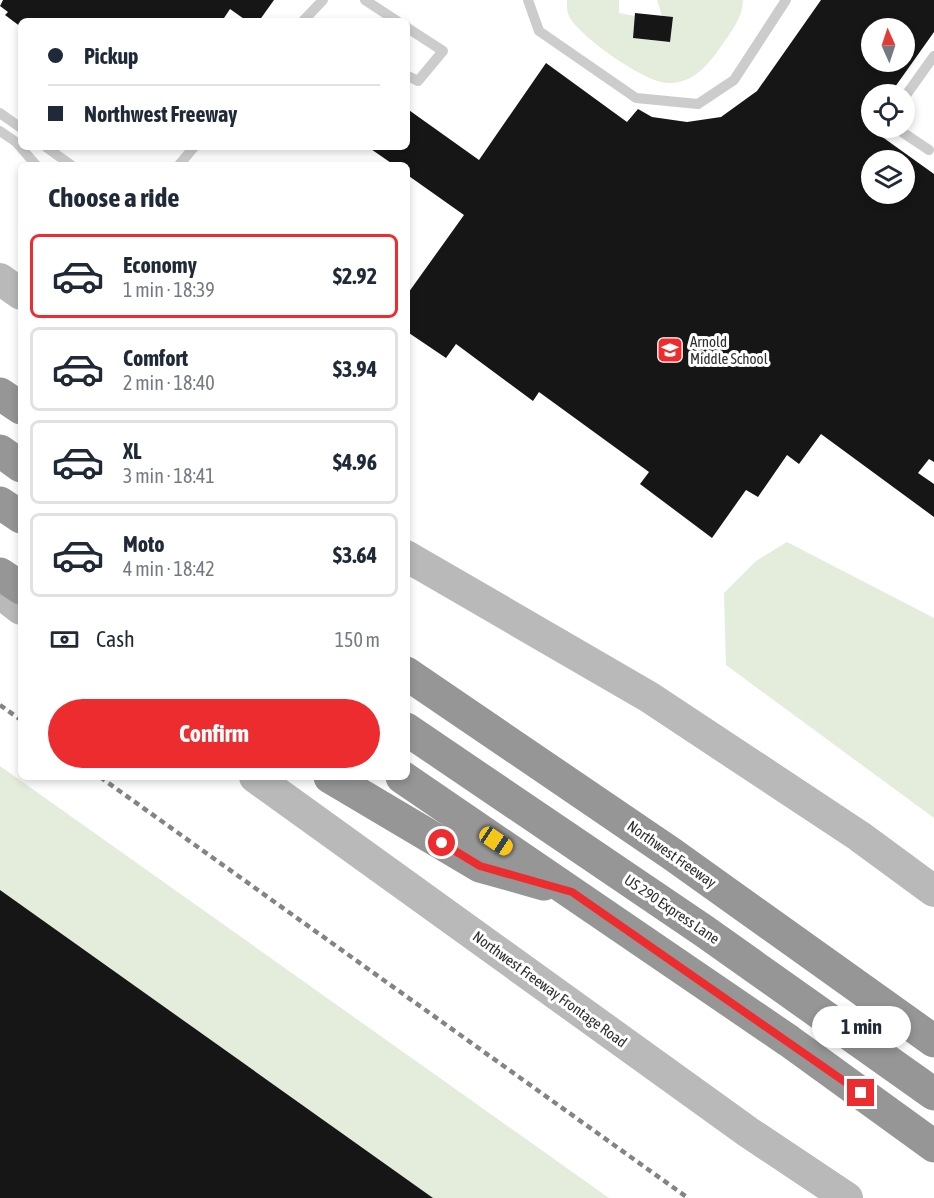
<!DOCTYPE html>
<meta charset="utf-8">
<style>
body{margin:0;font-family:"Asap Condensed",sans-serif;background:#f2f2f3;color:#1f2937;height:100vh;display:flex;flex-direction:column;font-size:22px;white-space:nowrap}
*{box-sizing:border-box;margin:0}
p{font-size:20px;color:#747a83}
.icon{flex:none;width:33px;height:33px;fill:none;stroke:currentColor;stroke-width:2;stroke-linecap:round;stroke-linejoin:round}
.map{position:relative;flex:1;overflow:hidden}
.panel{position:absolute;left:18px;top:162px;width:392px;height:618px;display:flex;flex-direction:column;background:#fff;border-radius:9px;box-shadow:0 3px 9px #0003}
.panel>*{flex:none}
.top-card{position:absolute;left:18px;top:18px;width:392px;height:132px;border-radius:9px;box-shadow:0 3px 9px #0003;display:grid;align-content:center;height:132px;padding:0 30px;background:#fff}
.needle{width:39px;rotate:357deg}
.tools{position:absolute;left:861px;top:18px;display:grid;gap:12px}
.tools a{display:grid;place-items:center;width:54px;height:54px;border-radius:50%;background:#fff;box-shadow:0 3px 9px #0003;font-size:30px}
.end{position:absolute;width:27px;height:27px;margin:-14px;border:8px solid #ec2c2e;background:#fff;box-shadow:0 0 0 3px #fff}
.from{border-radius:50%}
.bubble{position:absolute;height:42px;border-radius:21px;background:#fff;box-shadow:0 3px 9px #0003;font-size:20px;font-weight:700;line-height:42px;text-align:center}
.car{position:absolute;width:18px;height:36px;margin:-18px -9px;border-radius:8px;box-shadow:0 0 4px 2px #0007;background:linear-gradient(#f5c518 24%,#345 0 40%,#f5c518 0 76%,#345 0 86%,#f5c518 0)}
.top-card b{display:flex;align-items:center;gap:21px;height:57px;font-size:22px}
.top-card b+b{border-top:2px solid #e0e1e3}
.top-card i{width:15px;height:15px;background:#1f2937}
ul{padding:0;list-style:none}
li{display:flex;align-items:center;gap:18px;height:84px;margin:0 12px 9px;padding:0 18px;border:3px solid #e0e1e3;border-radius:9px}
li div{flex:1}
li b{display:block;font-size:22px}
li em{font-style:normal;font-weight:700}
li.active{border-color:#ec2c2e}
li>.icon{width:54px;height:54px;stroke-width:1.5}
h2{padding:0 30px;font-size:27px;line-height:72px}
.pay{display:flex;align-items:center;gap:15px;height:66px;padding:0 30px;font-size:22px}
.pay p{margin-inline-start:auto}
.primary-button{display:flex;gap:12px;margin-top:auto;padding:12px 30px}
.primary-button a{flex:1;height:69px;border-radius:36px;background:#ec2c2e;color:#fff;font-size:24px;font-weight:700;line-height:69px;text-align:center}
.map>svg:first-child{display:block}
.green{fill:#e4eddc}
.building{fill:#161616;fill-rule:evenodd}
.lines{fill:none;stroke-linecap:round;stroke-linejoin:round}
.lane{stroke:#ccc;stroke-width:10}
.secondary{stroke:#b9b9b9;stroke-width:32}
.highway{stroke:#969696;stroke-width:33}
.rail{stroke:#848484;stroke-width:4.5;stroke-dasharray:6 4.5;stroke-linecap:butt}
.route{stroke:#ec2c2e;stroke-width:8}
.labels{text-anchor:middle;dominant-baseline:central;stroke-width:6;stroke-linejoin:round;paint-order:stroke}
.poi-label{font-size:15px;fill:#2f2f2f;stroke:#fff;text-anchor:start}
.street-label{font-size:15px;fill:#2f2f2f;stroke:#fff}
</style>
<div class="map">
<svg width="934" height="1198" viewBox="0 0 934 1198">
<rect width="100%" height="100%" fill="#fff"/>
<g class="green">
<path d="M 567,0 L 619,0 L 619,13 L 635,16 L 633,38 L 670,42 L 657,0 L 743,0 C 743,17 731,32 722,45 C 709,64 693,84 668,83 C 645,83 581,37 570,18 C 567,13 567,6 567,0 Z"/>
<polygon points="787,542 934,618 934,818 726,665 724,593 756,561"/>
<polygon points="0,766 609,1198 0,1198"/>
</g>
<g class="building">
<polygon points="3,0 274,0 259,21 247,21 230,9 222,21 21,21 21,27 5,15 8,12 0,6"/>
<path d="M 821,0 L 934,0 L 934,32 L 890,94 L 872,94 L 872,120 L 867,126 L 934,174 L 934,462 L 929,459 L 918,473 L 934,484 L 934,517 L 821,434 L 799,464 L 787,455 L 758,497 L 746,490 L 712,538 L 640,484 L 649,472 L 539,392 L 533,401 L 456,344 L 446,358 L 406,331 L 406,296 L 464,215 L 406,174 L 406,165 L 394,165 L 368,147 L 406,147 L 406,108 L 479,160 L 546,63 L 627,122 L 638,109 L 652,117 L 687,122 L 721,117 L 757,91 ZM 872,28 L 904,28 L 904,62 L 872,62 ZM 872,160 L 904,160 L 904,194 L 872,194 Z"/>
<polygon points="635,13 673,17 670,42 633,38"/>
<polygon points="0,890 433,1198 0,1198"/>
</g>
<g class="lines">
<g class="lane">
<polyline points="365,0 397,21"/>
<polyline points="528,0 539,31 636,98 698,104 734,80 786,0"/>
<polyline points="303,21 323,0"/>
<polyline points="406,27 443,51 418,81 406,75"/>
<polyline points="904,98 934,56"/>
<polyline points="0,113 21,128"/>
<polyline points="896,128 929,150"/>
<polyline points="0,131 16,142 36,165"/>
<polyline points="46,147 71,165"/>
<polyline points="179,165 194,147"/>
</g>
<g class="secondary">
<polyline points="0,279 21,294"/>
<polyline points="406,556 649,697 859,836 934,891"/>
<polyline points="0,593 21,609"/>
<polyline points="255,777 748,1132 847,1198"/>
</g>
<g class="highway">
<polyline points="0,394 21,408"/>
<polyline points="0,451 21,466"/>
<polyline points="0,503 21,517"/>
<polyline points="0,574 21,588"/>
<polyline points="406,673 672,854 934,1041"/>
<polyline points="406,729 704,931 934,1094"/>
<polyline points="330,777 480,866 544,884"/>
<polyline points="402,777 789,1041 934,1146"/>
</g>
<g class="rail">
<polyline points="0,705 21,720"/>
<polyline points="100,777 688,1198"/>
</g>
</g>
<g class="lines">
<polyline class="route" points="442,843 480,866 572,892 861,1093"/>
</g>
<defs>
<g id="school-square" transform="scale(1.35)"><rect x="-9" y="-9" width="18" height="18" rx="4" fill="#ec2c2e" stroke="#fff"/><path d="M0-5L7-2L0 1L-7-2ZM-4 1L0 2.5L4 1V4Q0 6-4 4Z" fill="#fff"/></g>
</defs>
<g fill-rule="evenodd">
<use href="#school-square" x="670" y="350"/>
</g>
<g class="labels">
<g class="poi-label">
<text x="690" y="341">Arnold<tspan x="690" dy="17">Middle School</tspan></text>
</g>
<g class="street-label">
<text transform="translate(672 854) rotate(35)">Northwest Freeway</text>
<text transform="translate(672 909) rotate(34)">US 290 Express Lane</text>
<text transform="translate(550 989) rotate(36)">Northwest Freeway Frontage Road</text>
</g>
</g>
</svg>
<div class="tools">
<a><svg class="needle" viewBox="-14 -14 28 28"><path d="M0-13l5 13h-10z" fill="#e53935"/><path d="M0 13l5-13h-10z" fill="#747a83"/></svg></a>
<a><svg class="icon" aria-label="locate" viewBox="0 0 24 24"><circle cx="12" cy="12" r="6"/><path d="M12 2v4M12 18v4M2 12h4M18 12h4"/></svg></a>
<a><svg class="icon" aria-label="layers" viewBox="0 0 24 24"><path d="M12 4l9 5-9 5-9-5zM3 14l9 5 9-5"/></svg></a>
</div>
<i class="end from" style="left:442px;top:843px"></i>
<i class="end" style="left:861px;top:1093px"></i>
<div class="bubble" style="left:812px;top:1006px;width:99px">1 min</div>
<i class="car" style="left:496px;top:841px;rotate:124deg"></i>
<div class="top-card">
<b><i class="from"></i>Pickup</b>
<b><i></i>Northwest Freeway</b>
</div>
<section class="panel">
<h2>Choose a ride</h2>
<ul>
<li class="active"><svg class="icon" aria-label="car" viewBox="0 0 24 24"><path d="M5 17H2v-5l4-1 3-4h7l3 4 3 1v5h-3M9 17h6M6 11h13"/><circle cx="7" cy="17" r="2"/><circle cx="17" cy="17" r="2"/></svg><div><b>Economy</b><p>1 min · 18:39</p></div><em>$2.92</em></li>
<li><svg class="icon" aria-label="car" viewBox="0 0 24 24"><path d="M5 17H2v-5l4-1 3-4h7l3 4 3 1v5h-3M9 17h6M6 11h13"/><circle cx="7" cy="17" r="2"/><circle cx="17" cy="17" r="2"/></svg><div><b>Comfort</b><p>2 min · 18:40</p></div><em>$3.94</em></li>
<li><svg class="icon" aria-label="car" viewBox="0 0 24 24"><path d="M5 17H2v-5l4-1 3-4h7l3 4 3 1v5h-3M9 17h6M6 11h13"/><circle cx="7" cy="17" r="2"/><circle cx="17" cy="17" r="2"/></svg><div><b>XL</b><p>3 min · 18:41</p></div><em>$4.96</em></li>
<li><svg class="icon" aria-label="car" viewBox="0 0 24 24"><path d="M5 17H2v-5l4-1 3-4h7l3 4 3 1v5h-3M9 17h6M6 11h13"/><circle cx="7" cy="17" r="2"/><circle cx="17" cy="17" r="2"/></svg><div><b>Moto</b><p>4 min · 18:42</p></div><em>$3.64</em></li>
</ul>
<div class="pay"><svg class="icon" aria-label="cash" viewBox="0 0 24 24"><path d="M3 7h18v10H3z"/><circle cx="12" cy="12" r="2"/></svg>Cash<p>150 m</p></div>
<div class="primary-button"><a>Confirm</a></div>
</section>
</div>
